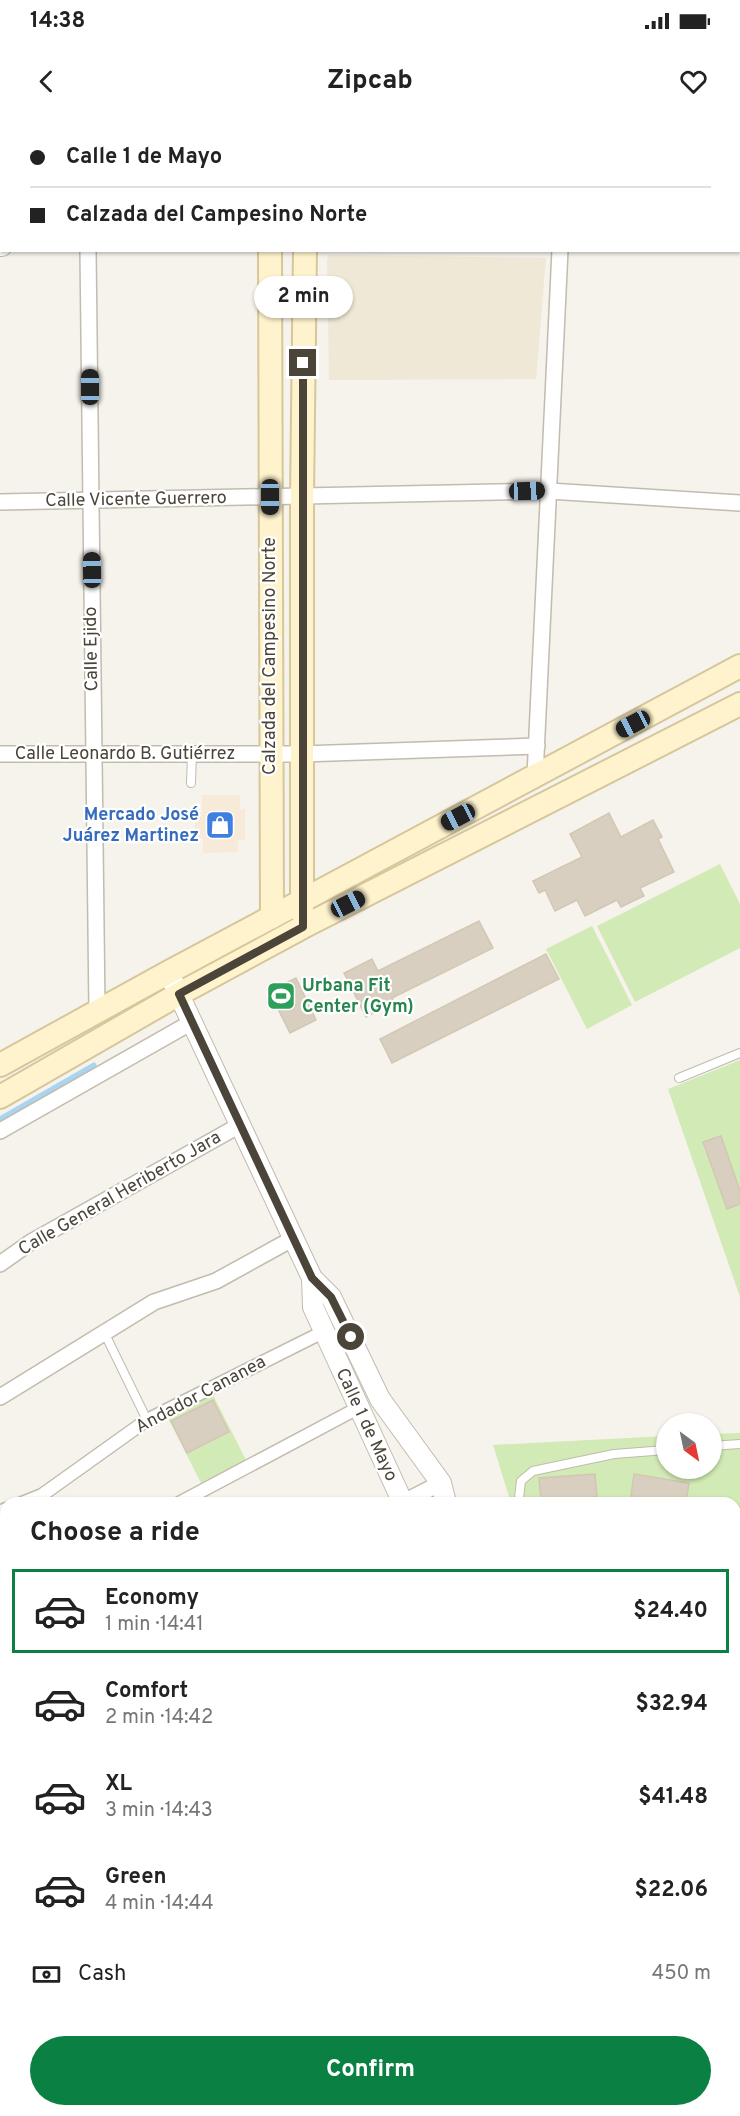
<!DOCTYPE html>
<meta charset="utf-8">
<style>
body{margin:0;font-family:Overpass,sans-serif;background:#f6f6f6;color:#222;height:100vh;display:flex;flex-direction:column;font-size:22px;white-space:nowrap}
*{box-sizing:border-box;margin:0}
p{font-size:20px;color:#767676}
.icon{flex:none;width:33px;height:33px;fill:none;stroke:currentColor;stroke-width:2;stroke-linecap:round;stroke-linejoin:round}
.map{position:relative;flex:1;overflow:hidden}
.sheet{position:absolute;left:0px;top:1377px;width:741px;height:620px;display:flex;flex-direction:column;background:#fff;border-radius:18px 18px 0 0;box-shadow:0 2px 4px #0004}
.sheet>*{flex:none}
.guide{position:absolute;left:0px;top:0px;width:741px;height:132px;box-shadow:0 2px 4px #0004;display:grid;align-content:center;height:132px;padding:0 30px;background:#fff}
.needle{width:39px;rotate:147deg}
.buttons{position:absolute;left:656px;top:1293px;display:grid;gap:12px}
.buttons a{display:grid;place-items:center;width:66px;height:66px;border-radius:50%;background:#fff;box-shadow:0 2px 4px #0004;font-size:30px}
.end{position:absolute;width:27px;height:27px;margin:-14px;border:8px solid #4b4439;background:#fff;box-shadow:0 0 0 3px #fff}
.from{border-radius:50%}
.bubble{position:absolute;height:42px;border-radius:21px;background:#fff;box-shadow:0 2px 4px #0004;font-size:20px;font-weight:700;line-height:42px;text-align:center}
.car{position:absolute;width:18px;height:36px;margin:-18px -9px;border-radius:8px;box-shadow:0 0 4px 2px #0007;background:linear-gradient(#222 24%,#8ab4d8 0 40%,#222 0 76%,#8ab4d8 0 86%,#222 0)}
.guide b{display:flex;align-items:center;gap:21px;height:57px;font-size:22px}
.guide b+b{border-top:2px solid #e0e0e0}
.guide i{width:15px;height:15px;background:#222}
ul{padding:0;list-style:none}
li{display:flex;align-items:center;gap:18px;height:84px;margin:0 12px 9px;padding:0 18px;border:3px solid transparent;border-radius:0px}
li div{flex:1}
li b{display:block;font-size:22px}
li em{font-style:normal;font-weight:700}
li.current{border-color:#0b8043}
li>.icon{width:54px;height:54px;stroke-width:1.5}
h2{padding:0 30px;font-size:27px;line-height:72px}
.pay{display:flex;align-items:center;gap:15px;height:66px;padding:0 30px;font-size:22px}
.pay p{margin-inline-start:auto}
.primary-button{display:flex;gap:12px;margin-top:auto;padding:12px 30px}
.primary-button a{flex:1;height:69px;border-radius:36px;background:#0b8043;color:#fff;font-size:24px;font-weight:700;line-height:69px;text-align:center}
.status{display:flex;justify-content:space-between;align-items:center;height:42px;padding:0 30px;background:#fff;direction:ltr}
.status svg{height:16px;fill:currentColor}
header{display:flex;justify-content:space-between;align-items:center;height:78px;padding:0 30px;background:#fff;font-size:27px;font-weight:700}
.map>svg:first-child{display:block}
.commercial{fill:#f7ead8}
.education{fill:#efe8d6}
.green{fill:#d2eab5}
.parking{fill:#e5e3e0}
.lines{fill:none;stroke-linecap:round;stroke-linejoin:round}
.stream{stroke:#a9d4f2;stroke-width:5}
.building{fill:#d8cfc1;stroke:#d3c7b4;stroke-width:1.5}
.service-casing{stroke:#c2bbae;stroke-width:10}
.pedestrian-casing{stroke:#c2bbae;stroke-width:15}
.minor-casing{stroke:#c2bbae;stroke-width:18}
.tertiary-casing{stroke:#c2bbae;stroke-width:22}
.secondary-casing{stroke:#d6c79b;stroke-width:26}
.service{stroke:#fff;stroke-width:8}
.pedestrian{stroke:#fff;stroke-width:12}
.minor{stroke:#fff;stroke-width:15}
.tertiary{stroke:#fff;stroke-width:20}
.secondary{stroke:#fff3cd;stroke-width:22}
.route{stroke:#4b4439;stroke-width:8}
.labels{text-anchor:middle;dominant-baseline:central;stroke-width:4.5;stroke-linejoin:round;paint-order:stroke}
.street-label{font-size:18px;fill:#4b4439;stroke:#fff}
.shop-label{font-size:18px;font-weight:bold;fill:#366cbe;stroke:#fff;text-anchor:end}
.leisure-label{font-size:18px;font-weight:bold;fill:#27864d;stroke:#fff;text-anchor:start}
</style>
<div class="status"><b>14:38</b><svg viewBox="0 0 49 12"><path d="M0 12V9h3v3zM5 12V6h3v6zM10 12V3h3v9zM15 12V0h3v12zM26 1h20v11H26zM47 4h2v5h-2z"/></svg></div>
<header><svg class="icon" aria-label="back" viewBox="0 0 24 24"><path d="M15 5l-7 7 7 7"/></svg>Zipcab<svg class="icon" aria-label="heart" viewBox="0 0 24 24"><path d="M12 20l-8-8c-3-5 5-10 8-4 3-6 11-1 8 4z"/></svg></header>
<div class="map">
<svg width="740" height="1996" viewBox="0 0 740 1996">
<rect width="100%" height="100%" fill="#f6f3ec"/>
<polygon class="commercial" points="202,675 240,675 240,689 245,689 245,720 238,721 238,732 203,733 203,718 195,718 195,692 202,692"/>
<g class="education">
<polygon points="0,0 73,0 2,2 1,103"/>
<polygon points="329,135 546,138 536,259 329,260 327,139"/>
<polygon points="0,1548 6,1560 6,1695 0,1699"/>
</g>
<g class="green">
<polygon points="720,744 740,784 740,828 635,882 597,806"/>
<polygon points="592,806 632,885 587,909 546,829"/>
<polygon points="740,940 740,1177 668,969"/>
<polygon points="213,1275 246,1340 201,1363 168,1298"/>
<polygon points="740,1313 740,1996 532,1996 534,1990 735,1990 735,1383 511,1383 493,1325 666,1316 666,1348 711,1348 711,1314"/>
</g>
<polygon class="parking" points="6,1702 6,1743 0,1748 0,1706"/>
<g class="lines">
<polyline class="stream" points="0,999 94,945"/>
</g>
<g class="building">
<polygon points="609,693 621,717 653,700 662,717 658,719 674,752 640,768 644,776 621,787 617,780 585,796 577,780 555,791 545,770 539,773 533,761 582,737 570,714"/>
<polygon points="479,801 493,828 392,878 394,882 366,897 344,853 372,839 378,851"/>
<polygon points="546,834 559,859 392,943 380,919"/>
<polygon points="296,858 316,900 290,913 269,871"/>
<polygon points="721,1016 740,1071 740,1084 727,1089 703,1022"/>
<polygon points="213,1280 229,1312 187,1333 171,1301"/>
<polygon points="595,1354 597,1377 593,1377 593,1383 544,1383 544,1380 541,1380 539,1358"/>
<polygon points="634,1354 689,1363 686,1383 632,1383 634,1376 631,1376"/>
</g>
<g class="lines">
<g class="service-casing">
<g id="service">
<polyline points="191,663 192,634"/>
<polyline points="679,958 740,933"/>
<polyline points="104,1212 147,1300"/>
<polyline points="711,1326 740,1324"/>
<polyline points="521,1383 519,1378 521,1361 533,1351 614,1334 666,1330"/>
<polyline points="0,1716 6,1712"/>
<polyline points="0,1738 6,1734"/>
<polyline points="611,1996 613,1990"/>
</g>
</g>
<g class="pedestrian-casing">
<g id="pedestrian">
<polyline points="22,1383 42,1375 147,1300 323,1212"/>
<polyline points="179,1383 358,1288"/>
<polyline points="0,1392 6,1389"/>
<polyline points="0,1508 6,1504"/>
<polyline points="0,1535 6,1547"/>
<polyline points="47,1996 48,1990"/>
</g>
</g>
<g class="minor-casing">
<g id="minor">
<polyline points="91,2 91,0"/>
<polyline points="567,2 567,0"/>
<polyline points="88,130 97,891"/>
<polyline points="0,382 549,371 740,383"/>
<polyline points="0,634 302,634 537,626"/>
<polyline points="535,656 560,130"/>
<polyline points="0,1011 192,902"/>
<polyline points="0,1144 31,1122 240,1005"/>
<polyline points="0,1277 154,1182 216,1161 294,1118"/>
<polyline points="402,1383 441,1363"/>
<polyline points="0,1888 6,1889"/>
<polyline points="190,1996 191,1990"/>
</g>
</g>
<g class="tertiary-casing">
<g id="tertiary">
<polyline points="0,126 2,126"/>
<polyline points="173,862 312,1158 331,1177 380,1279 441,1363 446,1383"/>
<polyline points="312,1158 313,1187 403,1383"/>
<polyline points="458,1996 460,1990"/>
</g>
</g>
<g class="secondary-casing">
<g id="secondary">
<polyline points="270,0 270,2"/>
<polyline points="306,2 306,0"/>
<polyline points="270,130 272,797"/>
<polyline points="302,793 302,377 305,130"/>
<polyline points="0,945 169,852 740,546"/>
<polyline points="0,977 179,874 303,807 740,584"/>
</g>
</g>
<use href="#service" class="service"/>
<use href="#pedestrian" class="pedestrian"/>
<use href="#minor" class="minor"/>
<use href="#tertiary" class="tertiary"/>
<use href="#secondary" class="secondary"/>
</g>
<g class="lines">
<polyline class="route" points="303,243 303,807 179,874 312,1158 331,1177 351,1217"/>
</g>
<defs>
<g id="shop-square" transform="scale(1.5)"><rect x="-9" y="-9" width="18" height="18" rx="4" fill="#3f7fe0" stroke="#fff"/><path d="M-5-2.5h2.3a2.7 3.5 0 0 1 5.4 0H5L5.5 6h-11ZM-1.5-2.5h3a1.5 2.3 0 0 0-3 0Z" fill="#fff"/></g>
<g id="stadium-square" transform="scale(1.5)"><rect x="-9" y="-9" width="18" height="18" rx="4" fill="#2e9e5b" stroke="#fff"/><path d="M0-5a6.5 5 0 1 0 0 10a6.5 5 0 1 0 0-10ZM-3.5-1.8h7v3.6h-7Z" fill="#fff"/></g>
</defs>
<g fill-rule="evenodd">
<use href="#shop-square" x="220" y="705"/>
<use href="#stadium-square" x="281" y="876"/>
</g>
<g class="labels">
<g class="street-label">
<text transform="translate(136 380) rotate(-1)">Calle Vicente Guerrero</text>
<text transform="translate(92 529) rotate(-91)">Calle Ejido</text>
<text transform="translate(270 536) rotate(-90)">Calzada del Campesino Norte</text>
<text x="125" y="634">Calle Leonardo B. Gutiérrez</text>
<text transform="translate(120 1074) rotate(-30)">Calle General Heriberto Jara</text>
<text transform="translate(201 1275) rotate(-28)">Andador Cananea</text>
<text transform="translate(366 1305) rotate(65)">Calle 1 de Mayo</text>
</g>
<g class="shop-label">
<text x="199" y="695">Mercado José<tspan x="199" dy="21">Juárez Martinez</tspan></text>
</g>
<g class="leisure-label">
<text x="302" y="866">Urbana Fit<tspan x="302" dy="21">Center (Gym)</tspan></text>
</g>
</g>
</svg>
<div class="buttons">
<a><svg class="needle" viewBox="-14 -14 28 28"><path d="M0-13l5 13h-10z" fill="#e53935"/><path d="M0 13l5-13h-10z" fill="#767676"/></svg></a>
</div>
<i class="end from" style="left:351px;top:1217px"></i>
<i class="end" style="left:303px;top:243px"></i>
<div class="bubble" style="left:254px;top:156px;width:99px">2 min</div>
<i class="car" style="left:90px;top:267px;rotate:0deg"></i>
<i class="car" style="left:527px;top:371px;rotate:88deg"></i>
<i class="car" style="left:270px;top:377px;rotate:180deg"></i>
<i class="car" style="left:92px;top:450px;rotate:359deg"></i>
<i class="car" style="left:633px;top:604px;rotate:242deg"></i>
<i class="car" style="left:458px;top:697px;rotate:242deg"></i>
<i class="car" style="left:348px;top:784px;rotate:63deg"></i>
<div class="guide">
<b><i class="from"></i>Calle 1 de Mayo</b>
<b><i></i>Calzada del Campesino Norte</b>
</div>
<section class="sheet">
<h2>Choose a ride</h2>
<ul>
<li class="current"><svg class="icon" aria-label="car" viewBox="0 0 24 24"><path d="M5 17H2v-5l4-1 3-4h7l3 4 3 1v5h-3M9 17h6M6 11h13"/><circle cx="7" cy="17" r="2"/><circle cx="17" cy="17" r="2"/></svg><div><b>Economy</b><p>1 min · 14:41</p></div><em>$24.40</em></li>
<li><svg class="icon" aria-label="car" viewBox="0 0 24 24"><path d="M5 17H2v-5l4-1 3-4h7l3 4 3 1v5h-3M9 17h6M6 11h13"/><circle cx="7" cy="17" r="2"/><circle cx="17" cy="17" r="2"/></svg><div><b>Comfort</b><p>2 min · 14:42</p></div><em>$32.94</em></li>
<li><svg class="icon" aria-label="car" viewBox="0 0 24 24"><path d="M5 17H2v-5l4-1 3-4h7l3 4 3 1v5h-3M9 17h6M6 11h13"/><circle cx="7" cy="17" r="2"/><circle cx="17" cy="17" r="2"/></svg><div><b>XL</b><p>3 min · 14:43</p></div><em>$41.48</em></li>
<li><svg class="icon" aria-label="car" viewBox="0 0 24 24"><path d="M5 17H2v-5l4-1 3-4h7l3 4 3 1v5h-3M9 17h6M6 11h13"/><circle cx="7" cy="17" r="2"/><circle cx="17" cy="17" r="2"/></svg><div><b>Green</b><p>4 min · 14:44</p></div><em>$22.06</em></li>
</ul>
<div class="pay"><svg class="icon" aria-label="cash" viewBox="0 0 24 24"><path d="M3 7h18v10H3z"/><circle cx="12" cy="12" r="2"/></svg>Cash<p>450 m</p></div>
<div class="primary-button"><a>Confirm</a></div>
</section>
</div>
